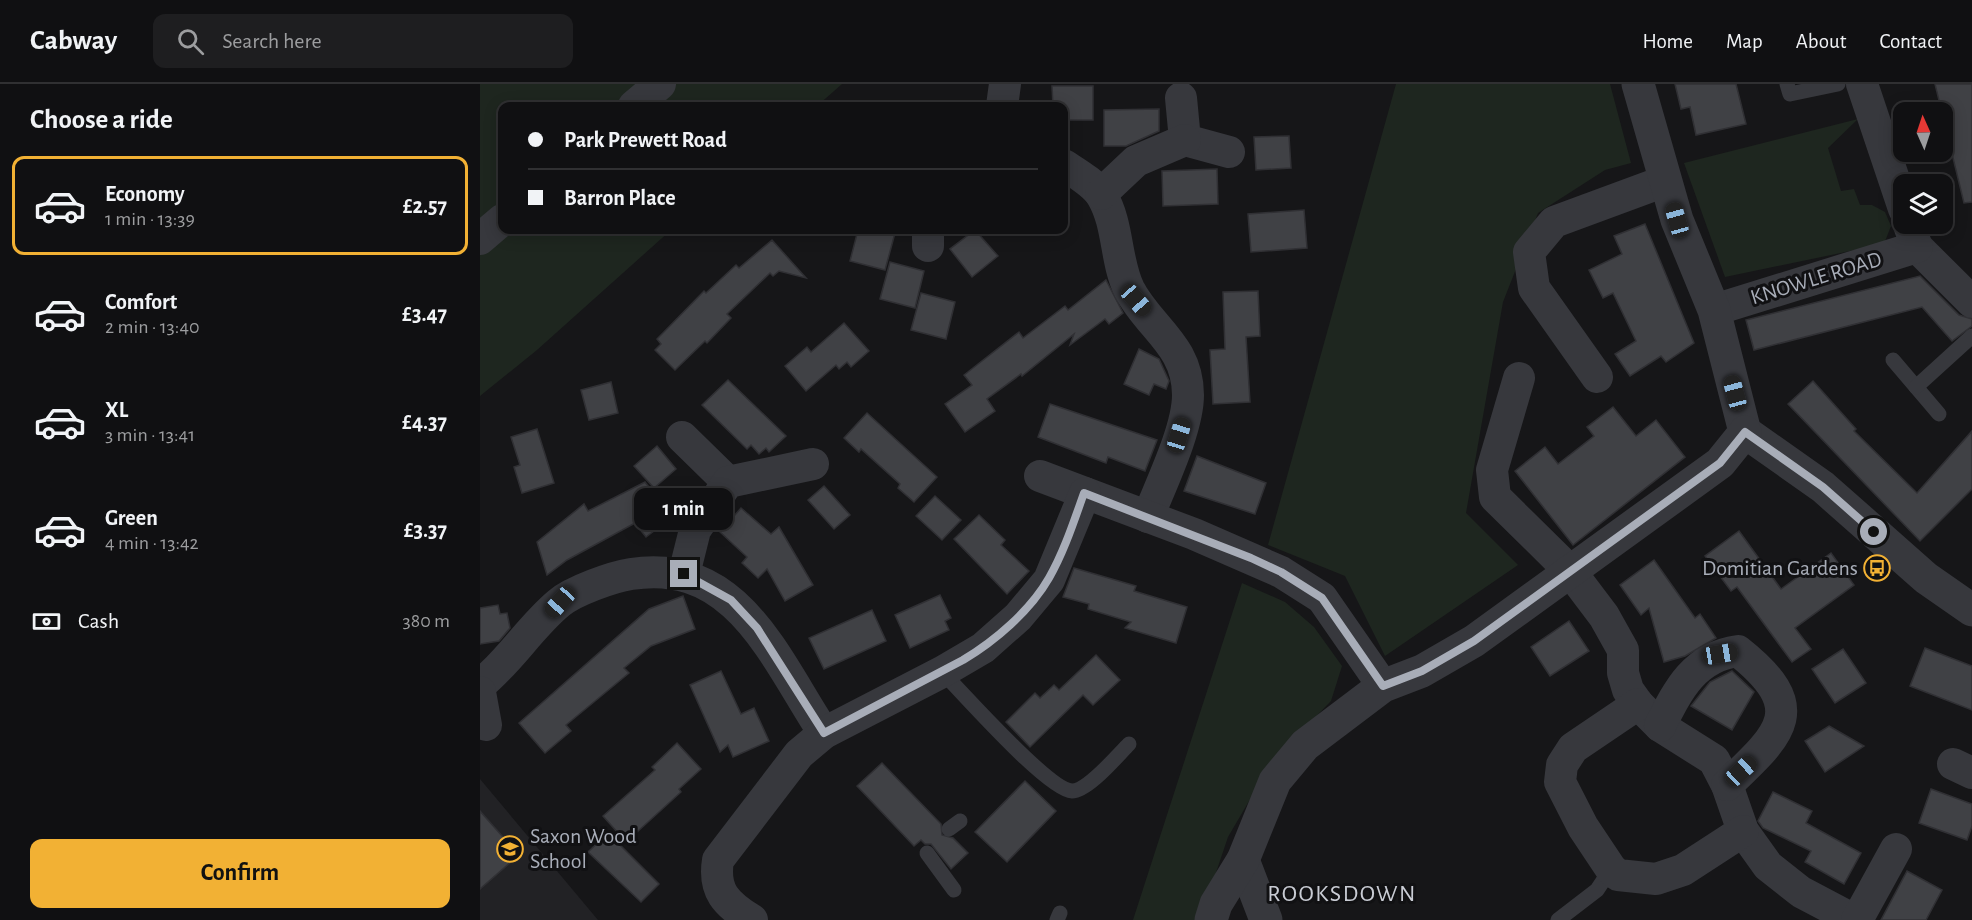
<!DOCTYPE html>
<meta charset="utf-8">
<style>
body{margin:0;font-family:"Alegreya Sans",sans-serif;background:#1e1e20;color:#f1f3f6;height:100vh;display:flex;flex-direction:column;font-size:22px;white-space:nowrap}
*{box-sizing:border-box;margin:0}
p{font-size:20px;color:#9c9d9f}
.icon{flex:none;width:33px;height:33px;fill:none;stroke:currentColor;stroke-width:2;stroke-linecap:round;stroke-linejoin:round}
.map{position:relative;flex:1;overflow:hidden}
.details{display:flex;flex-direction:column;background:#101012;width:480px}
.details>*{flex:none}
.top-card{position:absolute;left:18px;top:18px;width:570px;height:132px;border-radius:12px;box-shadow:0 3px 15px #0003,0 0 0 2px #303032;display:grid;align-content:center;height:132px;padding:0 30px;background:#101012}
.needle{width:39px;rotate:357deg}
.controls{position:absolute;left:1413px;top:18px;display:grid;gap:12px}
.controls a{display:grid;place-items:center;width:60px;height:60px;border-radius:12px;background:#101012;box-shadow:0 3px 15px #0003,0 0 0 2px #303032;font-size:30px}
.end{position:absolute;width:27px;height:27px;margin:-14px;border:8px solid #a8adb8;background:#111;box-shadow:0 0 0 3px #111}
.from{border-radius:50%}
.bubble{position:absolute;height:42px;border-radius:12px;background:#101012;box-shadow:0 3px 15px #0003,0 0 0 2px #303032;font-size:20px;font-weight:700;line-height:42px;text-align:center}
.car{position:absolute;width:18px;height:36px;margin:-18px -9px;border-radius:8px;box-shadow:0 0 4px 2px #0007;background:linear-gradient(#222 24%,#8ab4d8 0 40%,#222 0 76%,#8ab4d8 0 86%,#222 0)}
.top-card b{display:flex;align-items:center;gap:21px;height:57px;font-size:22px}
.top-card b+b{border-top:2px solid #303032}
.top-card i{width:15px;height:15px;background:#f1f3f6}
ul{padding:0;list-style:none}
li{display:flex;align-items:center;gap:18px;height:99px;margin:0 12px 9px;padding:0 18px;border:3px solid transparent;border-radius:12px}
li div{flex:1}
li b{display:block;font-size:22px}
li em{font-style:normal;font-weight:700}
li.selected{border-color:#f2b134}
li>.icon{width:54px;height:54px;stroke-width:1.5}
h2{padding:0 30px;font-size:27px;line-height:72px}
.pay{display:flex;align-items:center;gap:15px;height:66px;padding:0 30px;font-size:22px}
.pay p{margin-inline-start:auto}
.action{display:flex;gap:12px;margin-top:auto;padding:12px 30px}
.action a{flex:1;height:69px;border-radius:12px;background:#f2b134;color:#111;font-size:24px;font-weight:700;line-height:69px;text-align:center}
header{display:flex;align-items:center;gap:36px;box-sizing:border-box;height:84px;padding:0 30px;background:#101012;border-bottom:2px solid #303032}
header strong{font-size:28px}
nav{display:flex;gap:33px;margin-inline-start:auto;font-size:21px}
.search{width:420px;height:54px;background:#1e1e20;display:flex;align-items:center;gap:15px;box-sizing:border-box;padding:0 21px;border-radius:12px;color:#9c9d9f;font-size:22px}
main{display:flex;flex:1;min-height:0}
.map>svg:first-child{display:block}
.built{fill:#222225}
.green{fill:#1e261f}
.building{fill:#404145;stroke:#303034;stroke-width:1.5}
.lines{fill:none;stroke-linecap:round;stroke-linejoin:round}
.service{stroke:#37383d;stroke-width:15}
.minor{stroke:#37383d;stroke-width:32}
.tertiary{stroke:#37383d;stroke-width:33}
.route{stroke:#a8adb8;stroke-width:8}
.labels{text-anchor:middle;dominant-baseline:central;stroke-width:6;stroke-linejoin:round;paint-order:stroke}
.street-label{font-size:22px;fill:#a8adb8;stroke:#111113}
.poi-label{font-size:22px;fill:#a8adb8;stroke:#111113;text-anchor:end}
.neighbourhood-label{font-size:24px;letter-spacing:1.5px;fill:#c9ccd4;stroke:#111113}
</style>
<header>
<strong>Cabway</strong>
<div class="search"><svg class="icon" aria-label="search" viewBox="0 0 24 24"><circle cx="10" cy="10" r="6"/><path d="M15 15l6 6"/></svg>Search here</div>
<nav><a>Home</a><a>Map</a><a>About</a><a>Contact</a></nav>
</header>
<main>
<section class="details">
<h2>Choose a ride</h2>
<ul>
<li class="selected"><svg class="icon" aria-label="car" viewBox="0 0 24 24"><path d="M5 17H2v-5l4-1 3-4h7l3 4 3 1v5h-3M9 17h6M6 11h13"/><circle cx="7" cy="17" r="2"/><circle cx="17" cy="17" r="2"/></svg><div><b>Economy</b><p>1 min · 13:39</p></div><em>£2.57</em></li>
<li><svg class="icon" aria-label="car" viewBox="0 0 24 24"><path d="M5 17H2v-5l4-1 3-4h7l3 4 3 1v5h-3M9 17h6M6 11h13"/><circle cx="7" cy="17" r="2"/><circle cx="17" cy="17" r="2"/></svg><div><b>Comfort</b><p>2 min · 13:40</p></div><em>£3.47</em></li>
<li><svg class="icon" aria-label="car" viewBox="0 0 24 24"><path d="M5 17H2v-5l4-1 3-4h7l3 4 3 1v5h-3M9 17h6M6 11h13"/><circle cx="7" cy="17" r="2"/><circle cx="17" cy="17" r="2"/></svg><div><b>XL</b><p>3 min · 13:41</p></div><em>£4.37</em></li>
<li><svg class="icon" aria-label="car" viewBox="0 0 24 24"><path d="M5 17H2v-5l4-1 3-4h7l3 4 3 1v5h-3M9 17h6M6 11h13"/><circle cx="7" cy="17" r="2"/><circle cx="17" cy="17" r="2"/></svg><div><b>Green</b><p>4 min · 13:42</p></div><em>£3.37</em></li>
</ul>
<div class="pay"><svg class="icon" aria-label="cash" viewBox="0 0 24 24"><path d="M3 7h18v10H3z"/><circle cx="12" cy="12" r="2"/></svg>Cash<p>380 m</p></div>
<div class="action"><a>Confirm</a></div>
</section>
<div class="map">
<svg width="1492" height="836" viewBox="0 0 1492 836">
<rect width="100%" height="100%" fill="#161618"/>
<polygon class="built" points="0,695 118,836 0,836"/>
<g class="green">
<polygon points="0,0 362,0 337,22 22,22 22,146 191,146 57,266 0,312"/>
<polygon points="916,0 1130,0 1151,79 1125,86 1058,129 1023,218 986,429 1038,481 905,572 865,492 788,461"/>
<polygon points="1378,35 1348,64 1361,107 1374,105 1380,121 1392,121 1405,128 1411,142 1404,160 1245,193 1204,79"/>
<polygon points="762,499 805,518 834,543 862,582 851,617 818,651 786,688 748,753 720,836 653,836"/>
</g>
<g class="building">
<polygon points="1195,0 1256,0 1266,40 1216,51 1210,23 1201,25"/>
<polygon points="1455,0 1492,0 1492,118 1484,119"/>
<polygon points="572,2 613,2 613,36 584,36 584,22 573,22"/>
<polygon points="679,25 679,47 646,62 624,62 624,26"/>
<polygon points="809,52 811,84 776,86 774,53"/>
<polygon points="737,85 738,120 683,122 682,87"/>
<polygon points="824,126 827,164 771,168 768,130"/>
<polygon points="1165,140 1214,259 1186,278 1181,272 1150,292 1135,270 1156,257 1133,209 1123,214 1109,186 1142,170 1134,152"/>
<polygon points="378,146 400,146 415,149 405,186 370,177"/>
<polygon points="495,146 518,172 492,193 470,165"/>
<polygon points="292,156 326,194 299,187 293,192 290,189 247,230 251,234 227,259 225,257 195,286 175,266 181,260 177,255 224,207 226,209 256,181 259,184"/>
<polygon points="410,178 444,187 435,224 400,215"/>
<polygon points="1440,192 1479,231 1492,235 1492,242 1472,257 1442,223 1274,266 1266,236"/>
<polygon points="626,196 643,229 629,240 625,235 590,261 594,250 542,292 541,290 507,315 515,327 485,348 465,320 492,301 484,291 539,248 543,254 585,222 588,226"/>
<polygon points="778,207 780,252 766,253 770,318 733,320 730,266 745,265 743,208"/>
<polygon points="441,209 475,218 466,255 431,246"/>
<polygon points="364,239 389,267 371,283 367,278 359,285 356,281 326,307 305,282 327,263 331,268"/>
<polygon points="659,265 679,275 689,297 686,305 674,300 669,311 644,300"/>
<polygon points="248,296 306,352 289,368 286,364 279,370 271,361 267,365 222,321"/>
<polygon points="1333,297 1376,345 1374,347 1437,409 1492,347 1492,405 1440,457 1308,320"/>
<polygon points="131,298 138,329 109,336 101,306"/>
<polygon points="570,320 677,356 665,387 628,373 626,379 558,353"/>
<polygon points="1133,323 1156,352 1176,336 1205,373 1093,461 1035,387 1065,363 1078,380 1114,352 1107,343"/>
<polygon points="387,329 457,393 434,418 418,404 420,400 381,365 379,368 364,354"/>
<polygon points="57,345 74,399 42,409 34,383 40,381 31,353"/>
<polygon points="177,362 196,385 174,404 154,382"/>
<polygon points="717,372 786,399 775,430 704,407"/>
<polygon points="165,398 192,433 166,453 155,439 87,476 67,491 57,458 104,420 108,427"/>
<polygon points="344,402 370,431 354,445 328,416"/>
<polygon points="455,412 481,436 462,456 436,432"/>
<polygon points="261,424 291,450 299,443 333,501 305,517 287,485 278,494 262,479 267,473 240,448"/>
<polygon points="499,431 525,456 521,461 549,487 527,510 474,455"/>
<polygon points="1259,447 1301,505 1351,469 1374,501 1315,544 1331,565 1312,578 1257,503 1251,507 1225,472"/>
<polygon points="1174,476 1215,534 1220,530 1236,554 1205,572 1184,578 1169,524 1161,531 1140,501"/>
<polygon points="594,484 656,502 654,507 707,523 696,559 645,544 651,538 608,525 609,520 583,513"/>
<polygon points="460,511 471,534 465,537 469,546 430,564 415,531"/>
<polygon points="203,512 215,545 171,562 144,584 149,589 86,641 91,647 65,669 39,639 169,525"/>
<polygon points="18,521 20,530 27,529 30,544 19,557 0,560 0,524"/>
<polygon points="392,526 406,557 344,585 329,554"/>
<polygon points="1089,537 1109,567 1070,592 1051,563"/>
<polygon points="1445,564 1492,582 1492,626 1430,602"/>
<polygon points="1363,565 1386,599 1355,619 1332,585"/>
<polygon points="616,571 640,596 613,621 603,611 550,663 526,638 555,609 560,614 574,601 579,606"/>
<polygon points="241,587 261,630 274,624 289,657 253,673 248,661 240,668 210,601"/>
<polygon points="1252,587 1274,608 1252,646 1211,622 1230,598"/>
<polygon points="1349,642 1384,662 1345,688 1325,657"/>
<polygon points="197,659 221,685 199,705 201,708 146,758 123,732 175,686 172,683"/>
<polygon points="402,679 461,740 462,751 473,754 488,769 471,785 451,760 445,760 441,756 434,762 377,702"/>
<polygon points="545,697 576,727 527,778 495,748"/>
<polygon points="1451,705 1492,720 1492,742 1487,756 1439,739"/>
<polygon points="1293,708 1332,727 1326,739 1381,769 1364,800 1325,778 1331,767 1283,744 1278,737"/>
<polygon points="0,727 39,771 0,805"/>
<polygon points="128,749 179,800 161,818 108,768"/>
<polygon points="1427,787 1462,806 1446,836 1401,836"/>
</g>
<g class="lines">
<g class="service">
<polyline points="1307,0 1310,10 1358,0"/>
<polyline points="1413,276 1459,330"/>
<polyline points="1436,303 1492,252"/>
<path d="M 462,588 C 483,609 568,706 592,707 C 608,707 637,672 649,660"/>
<polyline points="469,745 480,737"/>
<polyline points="447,769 474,806"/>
<polyline points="577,836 580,829"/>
<polyline points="1078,836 1117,806 1131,785"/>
</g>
<g class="minor">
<polyline points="1382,0 1424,125"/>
<polyline points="701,14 705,56 749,68"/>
<polyline points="154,22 180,0"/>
<polyline points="522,22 525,0"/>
<path d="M 584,81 C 596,89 614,99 622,112 C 639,141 635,176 649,205 C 669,244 708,261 708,311 C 708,345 681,400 668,433"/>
<polyline points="621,110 656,77 705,56"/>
<polyline points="1430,144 1437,163 1492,218"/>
<polyline points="0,155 22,136"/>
<polyline points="448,162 448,146"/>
<polyline points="1234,226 1437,163"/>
<polyline points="1117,293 1054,204 1049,168 1074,138 1185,97"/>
<polyline points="1039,294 1012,386 1015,413 1090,487 1124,532 1143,566 1143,589 1148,606 1158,620 1180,642 1234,676 1247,701 1263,747 1288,782 1321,808 1374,836"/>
<polyline points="202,353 248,398"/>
<polyline points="560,392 714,450 801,488 842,514 903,602"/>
<polyline points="204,490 215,446 248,398 333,380"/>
<path d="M 0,601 C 30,577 50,543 79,519 C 93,507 132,493 151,490 C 257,473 295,575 344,649"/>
<polyline points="0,608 6,641"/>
<polyline points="1158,620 1093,664 1082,681 1080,698 1103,743 1131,785 1138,791 1176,795 1203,786 1263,747"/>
<path d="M 1180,642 C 1198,606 1214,573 1258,567 C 1330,624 1302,649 1247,701"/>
<polyline points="1473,680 1492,689"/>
<path d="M 272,836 C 246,820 233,807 238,776 L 319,670 L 344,649 L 462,588 L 503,564 L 538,533 L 569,496 L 605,409"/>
<polyline points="1377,836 1416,765"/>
</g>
<g class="tertiary">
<polyline points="1158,0 1197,136 1234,226 1265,348 1343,403 1446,494 1492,526"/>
<polyline points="763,776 786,836"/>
<polyline points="731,836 736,820 763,776 795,697 825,661 903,602 942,587 994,557 1240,379 1265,348"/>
</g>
</g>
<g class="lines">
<path class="route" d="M 204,490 L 251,516 L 277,544 L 344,649 L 483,576 C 515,557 550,527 569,494 C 584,468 594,437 604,409 L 771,474 L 801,488 L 842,514 L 903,602 L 942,587 L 994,557 L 1240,379 L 1265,348 L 1343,403 L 1394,448"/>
</g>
<defs>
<g id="bus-ring" transform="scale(1.35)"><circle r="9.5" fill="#111113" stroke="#f2b134" stroke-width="1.5"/><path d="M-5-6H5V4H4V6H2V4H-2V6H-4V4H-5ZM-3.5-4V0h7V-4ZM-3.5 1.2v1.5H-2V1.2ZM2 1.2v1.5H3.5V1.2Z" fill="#f2b134"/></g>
<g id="school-ring" transform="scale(1.35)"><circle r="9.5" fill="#111113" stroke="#f2b134" stroke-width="1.5"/><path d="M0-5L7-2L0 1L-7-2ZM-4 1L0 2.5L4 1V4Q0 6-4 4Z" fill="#f2b134"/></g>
</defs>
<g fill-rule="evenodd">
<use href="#bus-ring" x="1397" y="484"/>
<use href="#school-ring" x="30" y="765"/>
</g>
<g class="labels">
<g class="street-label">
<text transform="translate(1336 194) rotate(-17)">KNOWLE ROAD</text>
</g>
<g class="poi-label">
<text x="1378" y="484">Domitian Gardens</text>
<text x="50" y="752" text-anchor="start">Saxon Wood<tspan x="50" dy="25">School</tspan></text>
</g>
<g class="neighbourhood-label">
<text x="862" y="810">ROOKSDOWN</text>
</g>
</g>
</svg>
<div class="controls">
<a><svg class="needle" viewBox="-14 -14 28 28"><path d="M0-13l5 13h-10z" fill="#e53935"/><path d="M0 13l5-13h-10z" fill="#9c9d9f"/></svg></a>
<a><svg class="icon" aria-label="layers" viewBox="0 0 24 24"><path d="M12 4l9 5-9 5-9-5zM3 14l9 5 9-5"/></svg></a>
</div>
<i class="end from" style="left:1394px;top:448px"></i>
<i class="end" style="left:204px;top:490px"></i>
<div class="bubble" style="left:154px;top:404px;width:99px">1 min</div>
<i class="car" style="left:1197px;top:136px;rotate:344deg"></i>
<i class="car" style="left:656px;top:216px;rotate:139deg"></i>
<i class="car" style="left:1255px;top:309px;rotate:345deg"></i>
<i class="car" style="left:699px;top:351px;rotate:17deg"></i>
<i class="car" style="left:80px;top:518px;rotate:222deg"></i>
<i class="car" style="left:1240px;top:570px;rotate:81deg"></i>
<i class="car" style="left:1261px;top:687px;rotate:47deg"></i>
<div class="top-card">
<b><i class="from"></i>Park Prewett Road</b>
<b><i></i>Barron Place</b>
</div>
</div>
</main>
